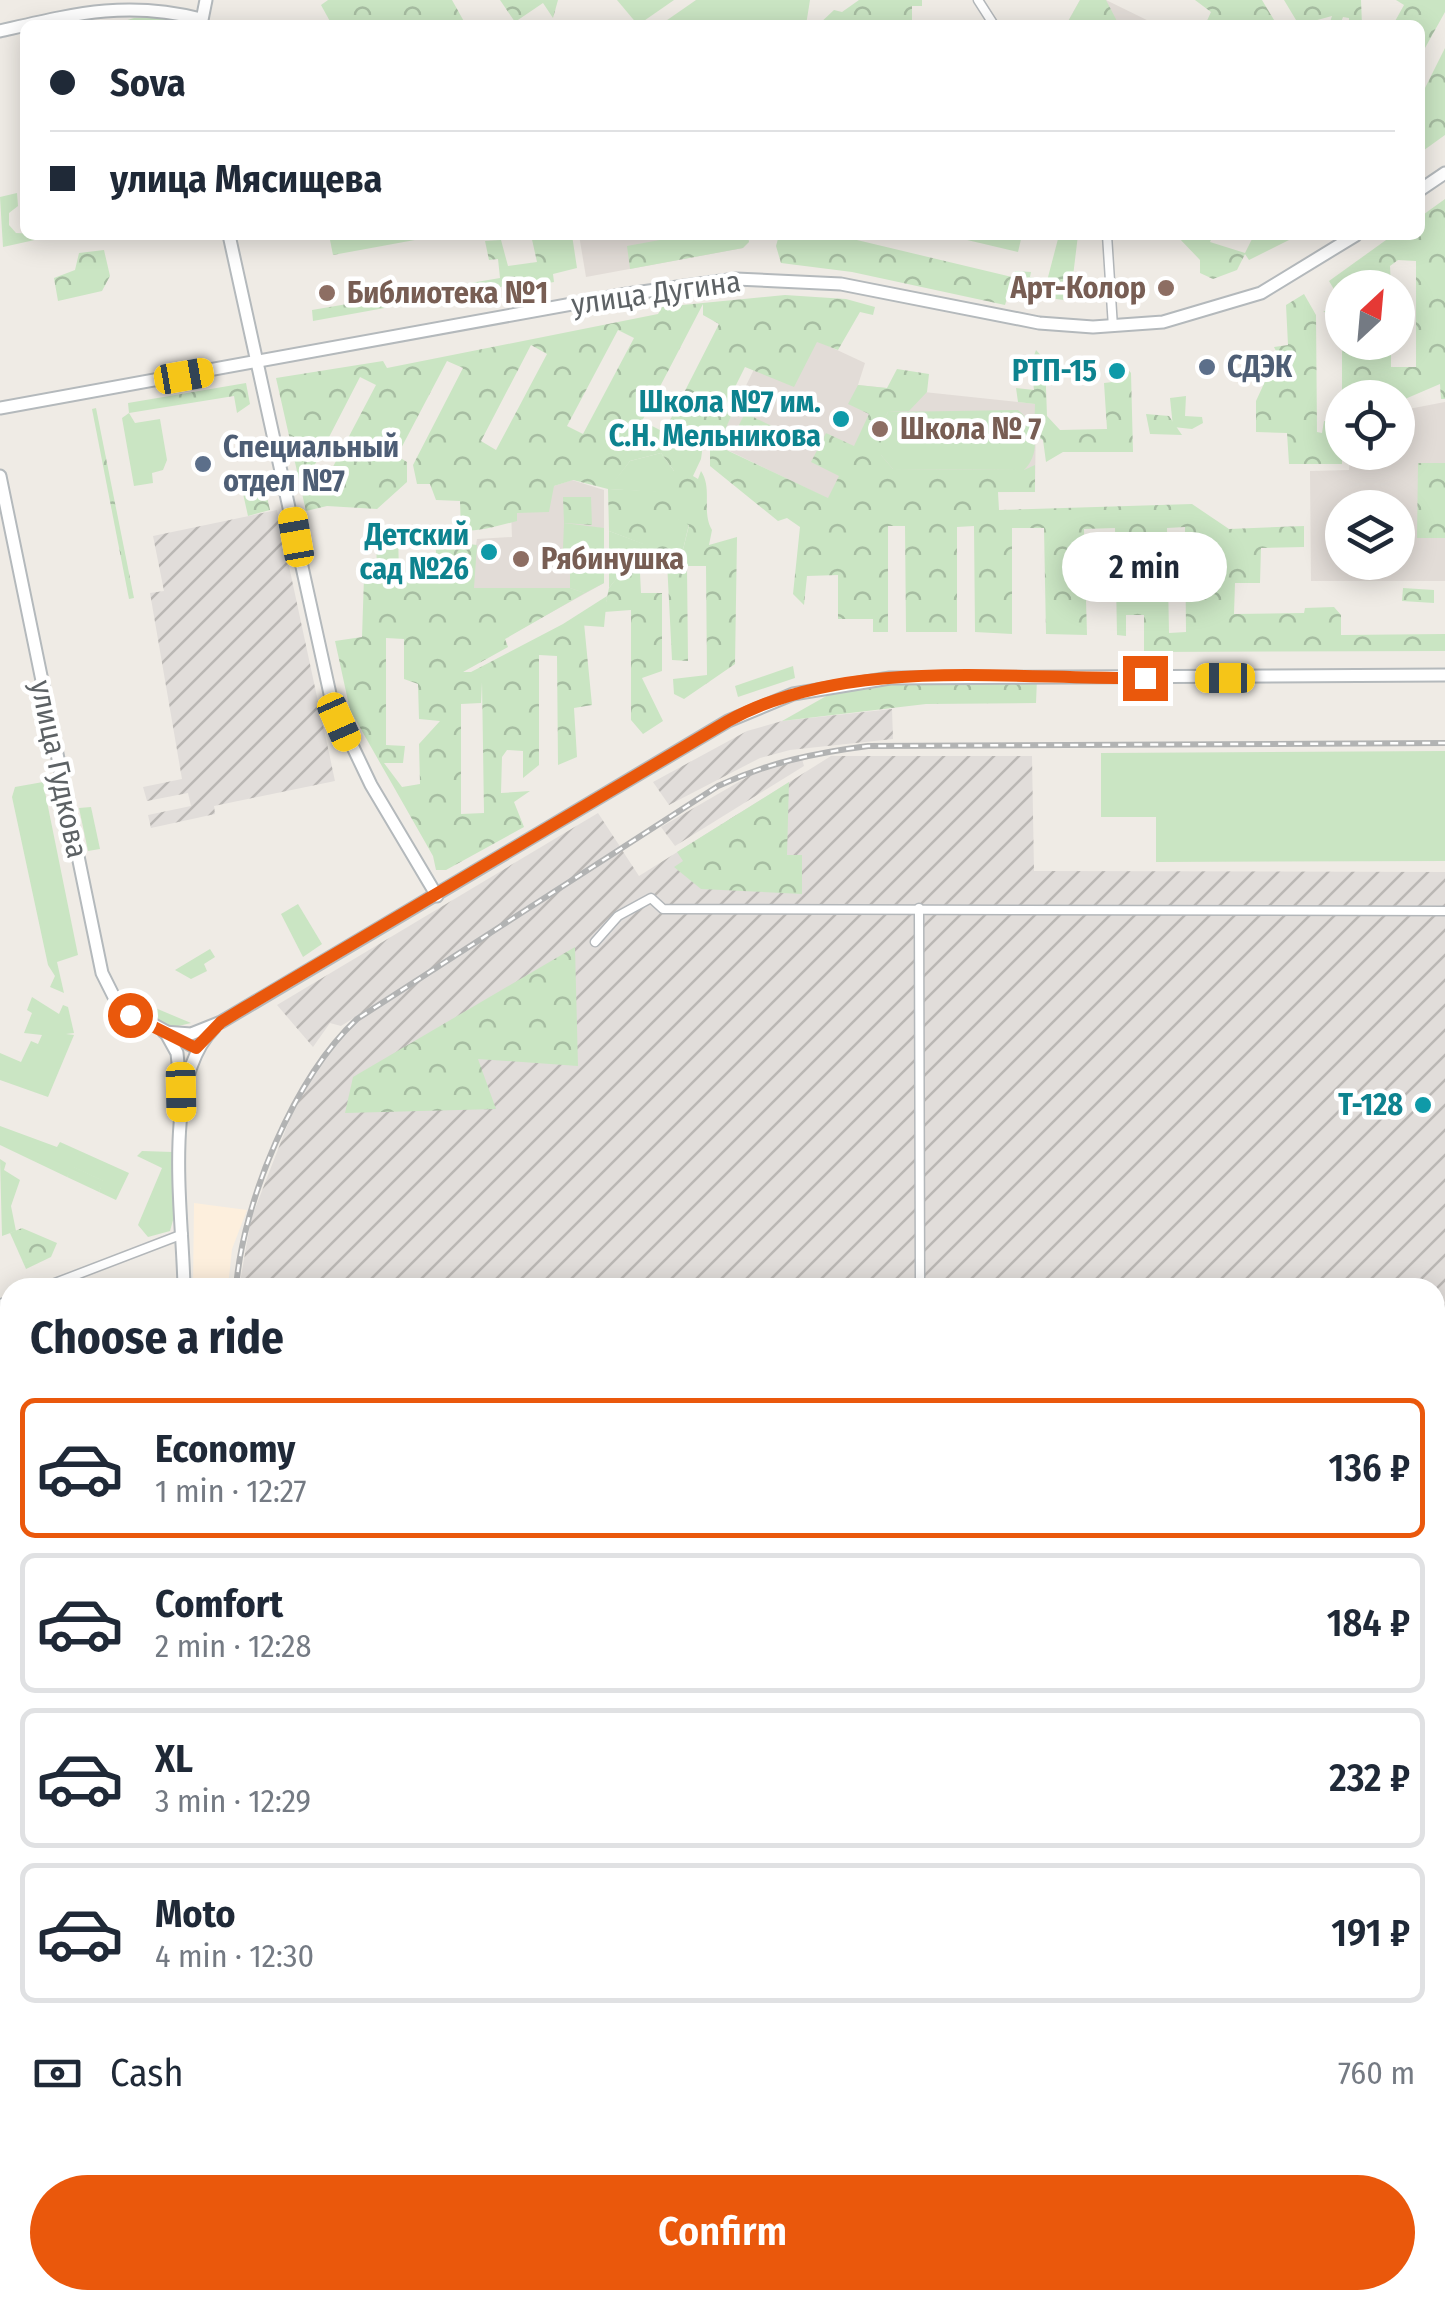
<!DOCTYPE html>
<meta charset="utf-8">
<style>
body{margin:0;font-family:"Fira Sans Condensed",sans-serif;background:#f6f6f7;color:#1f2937;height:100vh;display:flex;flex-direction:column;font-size:38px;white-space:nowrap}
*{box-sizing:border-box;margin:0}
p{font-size:32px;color:#747a83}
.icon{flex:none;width:55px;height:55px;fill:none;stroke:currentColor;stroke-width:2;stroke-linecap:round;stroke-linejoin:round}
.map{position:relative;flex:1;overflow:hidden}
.drawer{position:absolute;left:0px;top:1278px;width:1445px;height:1032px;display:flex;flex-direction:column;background:#fff;border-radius:30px 30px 0 0;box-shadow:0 5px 25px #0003}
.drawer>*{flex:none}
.hud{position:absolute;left:20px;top:20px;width:1405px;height:220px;border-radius:15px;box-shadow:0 5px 25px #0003;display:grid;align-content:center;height:220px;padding:0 30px;background:#fff}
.needle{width:65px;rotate:26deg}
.tools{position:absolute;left:1325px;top:270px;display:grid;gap:20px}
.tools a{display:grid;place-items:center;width:90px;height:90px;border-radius:50%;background:#fff;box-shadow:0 5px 25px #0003;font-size:50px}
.end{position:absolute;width:45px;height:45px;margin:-22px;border:12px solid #ea580c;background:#fff;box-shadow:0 0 0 5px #fff}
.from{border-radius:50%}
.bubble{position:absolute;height:70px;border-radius:35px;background:#fff;box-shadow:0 5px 25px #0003;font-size:32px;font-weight:600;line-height:70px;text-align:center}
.car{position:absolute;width:30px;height:60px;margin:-30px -15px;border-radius:12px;box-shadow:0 0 8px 2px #0007;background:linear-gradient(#f5c518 24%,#345 0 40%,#f5c518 0 76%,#345 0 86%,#f5c518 0)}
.hud b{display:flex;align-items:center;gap:35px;height:95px;font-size:38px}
.hud b+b{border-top:2px solid #e0e1e3}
.hud i{width:25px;height:25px;background:#1f2937}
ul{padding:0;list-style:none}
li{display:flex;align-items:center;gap:30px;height:140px;margin:0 20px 15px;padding:0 10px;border:5px solid #e0e1e3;border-radius:15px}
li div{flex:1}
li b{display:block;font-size:38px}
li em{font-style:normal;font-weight:600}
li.selected{border-color:#ea580c}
li>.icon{width:90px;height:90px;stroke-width:1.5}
h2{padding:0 30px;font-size:45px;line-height:120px}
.pay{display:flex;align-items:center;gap:25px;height:110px;padding:0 30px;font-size:38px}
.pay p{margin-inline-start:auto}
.primary-button{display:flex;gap:20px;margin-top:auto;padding:20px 30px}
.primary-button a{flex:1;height:115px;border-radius:60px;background:#ea580c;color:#fff;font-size:40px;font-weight:600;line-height:115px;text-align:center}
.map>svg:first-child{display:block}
.commercial{fill:#fdefdd}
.industrial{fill:url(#industrial-furrows)}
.education{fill:#e2dcd7;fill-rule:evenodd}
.green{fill:#cae5c3}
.forest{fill:url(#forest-crowns);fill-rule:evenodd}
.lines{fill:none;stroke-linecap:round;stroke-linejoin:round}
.street-casing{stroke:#b3b7ba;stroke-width:11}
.secondary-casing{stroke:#b4b9bc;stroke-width:15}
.street{stroke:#fff;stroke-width:8}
.secondary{stroke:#fff;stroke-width:11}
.rail-casing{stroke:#b2b3b3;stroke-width:6}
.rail{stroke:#fff;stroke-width:2.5;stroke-dasharray:8;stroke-linecap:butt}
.route{stroke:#ea580c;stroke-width:12}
.education-dot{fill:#8d6e63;stroke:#fff;stroke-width:4}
.service-dot{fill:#5c6f8a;stroke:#fff;stroke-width:4}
.culture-dot{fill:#0f9aa8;stroke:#fff;stroke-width:4}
.labels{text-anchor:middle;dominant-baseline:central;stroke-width:9;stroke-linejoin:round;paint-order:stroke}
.education-label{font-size:30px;font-weight:bold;fill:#785e54;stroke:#fff;text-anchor:start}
.street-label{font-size:30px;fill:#5d6265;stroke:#fff}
.service-label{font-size:30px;font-weight:bold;fill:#4e5e75;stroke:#fff;text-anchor:start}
.culture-label{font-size:30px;font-weight:bold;fill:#0d838f;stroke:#fff;text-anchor:end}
</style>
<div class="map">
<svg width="1445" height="2309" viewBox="0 0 1445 2309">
<defs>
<pattern id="industrial-furrows" width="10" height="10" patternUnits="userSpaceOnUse" patternTransform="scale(2.5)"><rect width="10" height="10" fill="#e1ddda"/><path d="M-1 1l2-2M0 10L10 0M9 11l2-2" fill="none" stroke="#bab7b4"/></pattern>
<pattern id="forest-crowns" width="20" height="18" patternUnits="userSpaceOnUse" patternTransform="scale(2.5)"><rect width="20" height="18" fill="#cae5c3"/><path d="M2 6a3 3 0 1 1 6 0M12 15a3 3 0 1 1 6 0" fill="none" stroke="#a7bda2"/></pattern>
</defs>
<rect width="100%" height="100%" fill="#efebe5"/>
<g class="commercial">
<polygon points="194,1203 247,1210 232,1249 228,1287 193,1287"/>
<polygon points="10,1314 10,1413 0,1388 0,1318"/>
</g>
<g class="industrial">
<polygon points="277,510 335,781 214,806 215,814 151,828 148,815 191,806 188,793 147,801 143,787 182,779 150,593 164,591 153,536"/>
<polygon points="892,709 893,739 790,750 760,758 669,805 653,782 747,731 782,721"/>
<polygon points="831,756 1032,756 1034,871 1445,872 1445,2309 452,2309 450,2300 1435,2300 1435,1288 239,1288 251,1219 296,1103 326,1053 360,1019 622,850 639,876"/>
<polygon points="802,759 804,766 675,846 661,827 749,776"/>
<polygon points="598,813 621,848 341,1026 330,1023 313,1047 277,1005"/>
</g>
<g class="education">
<polygon points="1080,0 1106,0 1157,25 1066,25"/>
<polygon points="579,235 741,235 743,248 586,277"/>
<polygon points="777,322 865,363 858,385 1036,404 1035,492 851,493 835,502 717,445"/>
<path d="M 1445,402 L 1445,581 L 1311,581 L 1310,471 L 1349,470 L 1350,456 L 1398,452 L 1398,411 ZM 1342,508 L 1398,508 L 1398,562 L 1342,562 Z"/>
<polygon points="572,480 604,490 604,583 493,645 444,625 435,541 476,545 477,539 512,537 510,485 554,486"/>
</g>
<g class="green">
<polygon points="617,0 674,0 638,25"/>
<polygon points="696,0 810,0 806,25 660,25"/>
<polygon points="17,193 18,206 9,213 9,225 16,233 57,235 3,247 0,197"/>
<polygon points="1186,396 1185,416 1202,417 1203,423 1192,429 1173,427 1170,398"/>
<path d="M 1018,410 C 1036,424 1042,452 1024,470 L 893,469 L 881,455 L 881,424 L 888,412 Z"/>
<polygon points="129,413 135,423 160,419 167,460 163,470 152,473 153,483 134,486 122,418"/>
<polygon points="661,453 674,471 674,493 608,489 630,461"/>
<polygon points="676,518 689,524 682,554 667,561"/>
<polygon points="564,523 604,528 604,583 585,593 570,588 570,573 562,573"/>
<polygon points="609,531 644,544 609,588"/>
<polygon points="607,596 604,627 563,624"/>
<polygon points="793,666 795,678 738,697 735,686"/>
<polygon points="1445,751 1445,861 1156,862 1156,817 1101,817 1101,753"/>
<polygon points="43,782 78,955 57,962 64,993 50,987 55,976 48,965 12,797 15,787"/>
<polygon points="91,807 100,849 88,851 79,808"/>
<polygon points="298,904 322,944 303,957 281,914"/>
<polygon points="210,949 215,957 204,964 207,971 191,979 175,970"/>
<polygon points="32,997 59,1014 63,1005 68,1007 74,1033 66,1034 74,1035 48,1097 0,1080 0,1053 21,1062 31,1041 38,1044 42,1035 24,1033 32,1013 27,1010"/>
<polygon points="141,1002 191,1023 170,1028 138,1012 135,1006"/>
<polygon points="0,1126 57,1147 60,1142 129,1173 116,1200 99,1192 103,1181 73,1167 67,1177 0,1145"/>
<polygon points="142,1151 173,1152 175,1213 170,1231 148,1237 138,1225 162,1168 137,1156"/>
<polygon points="0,1159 6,1163 4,1170 20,1180 11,1206 16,1231 2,1236"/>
<polygon points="10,1440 10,2300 389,2300 391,2309 0,2309 0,1444"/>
</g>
<g class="forest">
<polygon points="328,0 452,0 466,25 332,25 321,5"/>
<polygon points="500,0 558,0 553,18 543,3 515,22"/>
<polygon points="859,0 922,0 922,6 912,6 912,25 818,25 834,10 842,12"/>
<polygon points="1080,0 1106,0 1119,25 1066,25"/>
<polygon points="1195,0 1262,0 1277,25 1205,25 1211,12"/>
<polygon points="1284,0 1361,0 1362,25 1349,25 1349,18 1343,17 1340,25 1329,25 1332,16 1299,25"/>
<polygon points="1396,0 1445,0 1445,12 1420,57 1420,25 1386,25 1394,23 1404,5"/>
<polygon points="134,18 163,18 186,25 111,25"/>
<polygon points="1445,48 1445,135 1420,153 1420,98"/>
<path d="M 1445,199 L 1445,399 L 1441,399 L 1440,384 L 1398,402 L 1398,398 L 1342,398 L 1342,452 L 1348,454 L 1342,455 L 1342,464 L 1289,464 L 1287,433 L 1256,432 L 1256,401 L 1273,364 L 1285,369 L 1274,347 L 1288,345 L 1286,305 L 1304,294 L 1316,315 L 1317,432 L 1322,433 L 1324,421 L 1342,420 L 1342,313 L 1323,312 L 1341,301 L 1329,281 L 1393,235 L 1420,235 L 1420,217 ZM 1398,260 L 1416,261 L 1416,367 L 1391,367 L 1391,343 L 1342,342 L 1342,288 L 1391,287 L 1390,266 Z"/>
<polygon points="329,235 442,235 333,255"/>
<polygon points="531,235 572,235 577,268 553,274 554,282 512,289 511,285 313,321 312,310 500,278 498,259 489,260 485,241 501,240 508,266 537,262"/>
<polygon points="687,235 748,235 749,242 743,248 630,269 627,246"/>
<polygon points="779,235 836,235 1012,277 1015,271 1031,272 1030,277 1047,281 1059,235 1078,235 1070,301 1009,292 1005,305 852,272 781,263 776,246"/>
<polygon points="946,235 1022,235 1018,252"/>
<polygon points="1176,235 1213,235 1210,242 1245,253 1254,235 1299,235 1249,260 1245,254 1237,270 1213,279 1200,273 1200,260"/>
<polygon points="104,250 110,276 102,291 58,301 54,278 75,270 79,253"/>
<path d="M 785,295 L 846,299 L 875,307 L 873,315 L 860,312 L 838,350 L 817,342 L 794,387 L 745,367 L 725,407 L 733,412 L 718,446 L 828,498 L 839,476 L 811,462 L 826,433 L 854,446 L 869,414 L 848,404 L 858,385 L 887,388 L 897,369 L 929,374 L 927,392 L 909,411 L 888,412 L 881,424 L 881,455 L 893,469 L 1024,470 L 1035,465 L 1035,492 L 998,492 L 999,510 L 1192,504 L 1229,529 L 1304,526 L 1304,547 L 1261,548 L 1260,583 L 1235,583 L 1234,614 L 1304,613 L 1305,608 L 1334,607 L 1341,615 L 1341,635 L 1445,634 L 1445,651 L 1144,652 L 1144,615 L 1126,615 L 1126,636 L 1117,635 L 1115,528 L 1084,529 L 1087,635 L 1046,634 L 1044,528 L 1012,528 L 1012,634 L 975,632 L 974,526 L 957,527 L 957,632 L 906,632 L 905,526 L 888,526 L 888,632 L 873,632 L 873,619 L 838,619 L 838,575 L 807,576 L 804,605 L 793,594 L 800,527 L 787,518 L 778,521 L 710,466 L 710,434 L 704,437 L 701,459 L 693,476 L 698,479 L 701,471 C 713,489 701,511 712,530 L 709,545 L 737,537 L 735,664 L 684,699 L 674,694 L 673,679 L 707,675 L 706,566 L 687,566 L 688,661 L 672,660 L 667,562 L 640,573 L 641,593 L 662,593 L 662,671 L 642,678 L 663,721 L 643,734 L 631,720 L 631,610 L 604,612 L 609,588 L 643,544 L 609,531 L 608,489 L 573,480 L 554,486 L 549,512 L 517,513 L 517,521 C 498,526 482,531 461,531 L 460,501 L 436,500 L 430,484 L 417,484 L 413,465 L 463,368 L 447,361 L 397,456 L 407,462 L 407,482 L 377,509 L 327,506 L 306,511 L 276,378 L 383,361 L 387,368 L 658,314 L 662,307 ZM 703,304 L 703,315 L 719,324 L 664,432 L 642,421 ZM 618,330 L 634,338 L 583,434 L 567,426 ZM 531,345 L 547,354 L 496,450 L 481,441 ZM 360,377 L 376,385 L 326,480 L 311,472 ZM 661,453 L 674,471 L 673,492 L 609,489 L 630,461 ZM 677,519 L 689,525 L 682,554 L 668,560 ZM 1185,527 L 1186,632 L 1169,633 L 1167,528 Z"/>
<polygon points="1036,350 1045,360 1047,416 1060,430 1107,429 1104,383 1121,381 1121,361 1131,373 1133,452 1063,452 1046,462 1043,440 1034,435 1035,404 1018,402 1016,388 1034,390 1031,364"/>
<polygon points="246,383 250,404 237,413 234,396 129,413 128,403"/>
<polygon points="96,408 134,598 129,599 92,409"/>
<polygon points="745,413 778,429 770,447 736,431"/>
<polygon points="1146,414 1169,416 1182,435 1150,434"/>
<polygon points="1418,463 1445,463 1445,538 1417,538"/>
<polygon points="264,484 270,510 248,516 242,489"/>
<polygon points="563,497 591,497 592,525 564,523"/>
<path d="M 444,531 L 457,543 L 477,545 L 474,588 L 570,588 L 585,593 L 505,639 L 508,647 L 463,672 L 471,672 L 563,624 L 584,623 L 592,705 L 574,708 L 577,757 L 558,765 L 557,656 L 539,655 L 539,765 L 523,778 L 523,751 L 507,750 L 502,757 L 501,793 L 530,791 L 514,802 L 524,827 L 446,870 L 436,870 L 433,856 L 350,710 L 335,641 L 362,637 L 364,577 L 377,574 L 376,534 L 398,533 L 399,574 L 438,574 L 435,541 ZM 386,638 L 404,639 L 404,679 L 418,684 L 419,719 L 440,721 L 419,744 L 420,784 L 402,787 L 384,763 L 403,763 L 405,746 L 386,745 ZM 482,682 L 484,813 L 461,814 L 461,704 L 481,703 Z"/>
<polygon points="1403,588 1434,590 1434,603 1402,601"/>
<polygon points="1037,679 1036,703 926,704 782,721 853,681"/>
<polygon points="789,782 787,855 802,855 802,894 701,889 674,867 683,861 677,852"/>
<polygon points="575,947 578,1066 478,1059 496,1109 345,1113 353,1077"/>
<polygon points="72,1166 104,1181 99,1192 67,1177"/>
<polygon points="22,1228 57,1243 51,1257 26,1269 10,1233"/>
</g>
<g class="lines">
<g class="street-casing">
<g id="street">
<polyline points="978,0 994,25"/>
<polyline points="1107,235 1113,327"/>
<polyline points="919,908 920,1288"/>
<polyline points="595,942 618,916 651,898 663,909 1445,911"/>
<polyline points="42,1288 183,1234"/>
<polyline points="0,1304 10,1300"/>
<polyline points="0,1434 10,1430"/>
<polyline points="1435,1571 1445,1571"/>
<polyline points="0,1665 10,1698"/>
<polyline points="1435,1897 1445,1897"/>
<polyline points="0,1978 10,2012"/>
<polyline points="1435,2009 1445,2009"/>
<polyline points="0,2069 10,2067"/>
<polyline points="0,2195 10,2193"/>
<polyline points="0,2300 10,2299"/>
<polyline points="86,2300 88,2309"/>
<polyline points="187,2300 188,2309"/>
<polyline points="311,2300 314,2309"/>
<polyline points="789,2300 789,2309"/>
<polyline points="1319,2300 1319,2309"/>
</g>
</g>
<g class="secondary-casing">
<g id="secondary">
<polyline points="201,25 206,0"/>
<path d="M 0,31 C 74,14 126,0 201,19"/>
<polyline points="1420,190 1445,173"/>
<polyline points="229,235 332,703 371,785 437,896"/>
<polyline points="0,408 627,294 736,279 841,284 1039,323 1093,327 1163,322 1261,293 1356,235"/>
<polyline points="0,476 102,973 118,1005 196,1048"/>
<polyline points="164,1032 191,1034 221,1022 728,721 793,694 890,678 1445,675"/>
<polyline points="167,1035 177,1053 180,1084"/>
<path d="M 184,1288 C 183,1215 161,1081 214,1028"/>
<polyline points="396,2300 397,2309"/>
</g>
</g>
<use href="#street" class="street"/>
<use href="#secondary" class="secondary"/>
<g class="rail-casing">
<g id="rail">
<path d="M 236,1288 C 243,1201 294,1078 357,1019 L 718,786 C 767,763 814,753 868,746 L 1445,743"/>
<polyline points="440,2300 442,2309"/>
</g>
</g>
<use href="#rail" class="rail"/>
</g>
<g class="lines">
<path class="route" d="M 130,1015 L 196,1048 L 221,1022 L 244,1008 L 728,721 C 847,655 1012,680 1145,678"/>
</g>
<g class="education-dot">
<circle cx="1166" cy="288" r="10"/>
<circle cx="327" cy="293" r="10"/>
<circle cx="880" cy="429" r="10"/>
<circle cx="521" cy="559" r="10"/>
</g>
<g class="service-dot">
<circle cx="1207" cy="367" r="10"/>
<circle cx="203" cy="464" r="10"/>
</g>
<g class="culture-dot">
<circle cx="1117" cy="371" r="10"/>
<circle cx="841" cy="419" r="10"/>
<circle cx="489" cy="552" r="10"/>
<circle cx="1423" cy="1105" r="10"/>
</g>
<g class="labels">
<g class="education-label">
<text x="1146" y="288" text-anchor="end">Арт-Колор</text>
<text x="347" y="293">Библиотека №1</text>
<text x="900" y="429">Школа № 7</text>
<text x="541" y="559">Рябинушка</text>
</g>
<g class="street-label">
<text transform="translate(656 293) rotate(-8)">улица Дугина</text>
<text transform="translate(59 769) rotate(78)">улица Гудкова</text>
</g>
<g class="service-label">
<text x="1227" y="367">СДЭК</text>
<text x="223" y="447">Специальный<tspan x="223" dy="34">отдел №7</tspan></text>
</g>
<g class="culture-label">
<text x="1097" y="371">РТП-15</text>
<text x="821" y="402">Школа №7 им.<tspan x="821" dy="34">С.Н. Мельникова</tspan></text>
<text x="469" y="535">Детский<tspan x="469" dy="34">сад №26</tspan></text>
<text x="1403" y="1105">Т-128</text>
</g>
</g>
</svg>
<div class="tools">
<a><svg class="needle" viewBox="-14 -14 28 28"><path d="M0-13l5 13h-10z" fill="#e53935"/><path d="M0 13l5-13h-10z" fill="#747a83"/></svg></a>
<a><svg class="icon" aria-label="locate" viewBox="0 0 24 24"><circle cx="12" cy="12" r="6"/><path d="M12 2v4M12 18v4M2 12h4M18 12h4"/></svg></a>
<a><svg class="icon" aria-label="layers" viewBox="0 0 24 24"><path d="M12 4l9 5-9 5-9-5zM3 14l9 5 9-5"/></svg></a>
</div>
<i class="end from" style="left:130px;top:1015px"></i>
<i class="end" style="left:1145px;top:678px"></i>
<div class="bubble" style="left:1062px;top:532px;width:165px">2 min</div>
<i class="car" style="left:184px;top:376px;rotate:80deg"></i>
<i class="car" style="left:296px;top:537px;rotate:350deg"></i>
<i class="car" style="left:1225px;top:678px;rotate:270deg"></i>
<i class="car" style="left:339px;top:722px;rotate:156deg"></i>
<i class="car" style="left:181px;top:1092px;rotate:179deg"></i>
<div class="hud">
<b><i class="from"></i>Sova</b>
<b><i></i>улица Мясищева</b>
</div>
<section class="drawer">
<h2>Choose a ride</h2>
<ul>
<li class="selected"><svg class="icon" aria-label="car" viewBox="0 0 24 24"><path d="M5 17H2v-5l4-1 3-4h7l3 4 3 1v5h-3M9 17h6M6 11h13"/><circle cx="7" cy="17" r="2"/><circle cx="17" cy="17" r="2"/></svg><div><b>Economy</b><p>1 min · 12:27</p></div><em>136 ₽</em></li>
<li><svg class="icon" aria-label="car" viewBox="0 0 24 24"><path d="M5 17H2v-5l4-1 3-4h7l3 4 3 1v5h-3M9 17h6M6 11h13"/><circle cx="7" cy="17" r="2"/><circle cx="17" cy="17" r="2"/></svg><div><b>Comfort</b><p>2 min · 12:28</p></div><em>184 ₽</em></li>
<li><svg class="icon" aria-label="car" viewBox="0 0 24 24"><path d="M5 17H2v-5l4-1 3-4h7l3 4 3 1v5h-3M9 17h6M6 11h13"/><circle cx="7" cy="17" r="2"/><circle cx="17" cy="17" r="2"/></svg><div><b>XL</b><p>3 min · 12:29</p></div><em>232 ₽</em></li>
<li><svg class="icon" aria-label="car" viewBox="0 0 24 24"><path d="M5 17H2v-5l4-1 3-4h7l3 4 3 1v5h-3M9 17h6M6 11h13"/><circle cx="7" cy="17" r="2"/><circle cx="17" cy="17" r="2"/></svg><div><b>Moto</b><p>4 min · 12:30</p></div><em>191 ₽</em></li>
</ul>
<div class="pay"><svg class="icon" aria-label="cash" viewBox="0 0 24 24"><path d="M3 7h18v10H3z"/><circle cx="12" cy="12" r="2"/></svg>Cash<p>760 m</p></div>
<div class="primary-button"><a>Confirm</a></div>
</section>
</div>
